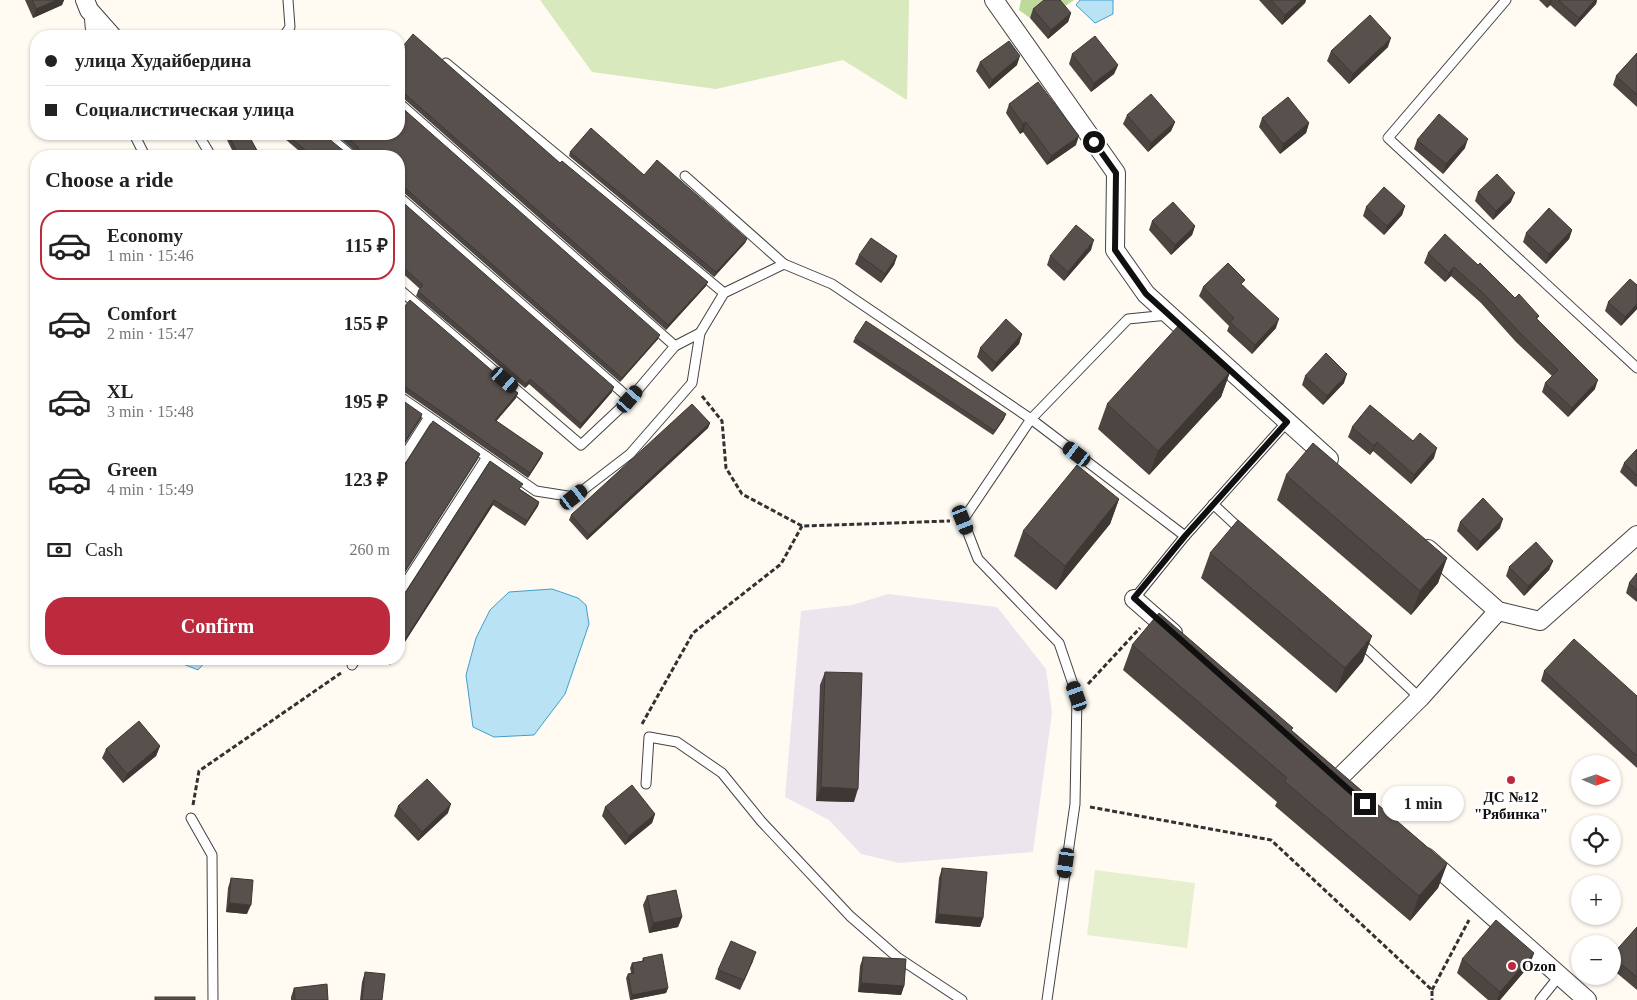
<!DOCTYPE html>
<meta charset="utf-8">
<style>
body{margin:0;font-family:"Times New Roman",serif;background:#f6f6f6;color:#222;height:100vh;display:flex;flex-direction:column;font-size:19px;white-space:nowrap}
*{box-sizing:border-box;margin:0}
p{font-size:16px;color:#767676}
.icon{flex:none;width:28px;height:28px;fill:none;stroke:currentColor;stroke-width:2;stroke-linecap:round;stroke-linejoin:round}
.map{position:relative;flex:1;overflow:hidden}
.sheet{position:absolute;left:30px;top:150px;width:375px;height:515px;display:flex;flex-direction:column;background:#fff;border-radius:20px;box-shadow:0 1px 4px #0004}
.sheet>*{flex:none}
.hud{position:absolute;left:30px;top:30px;width:375px;height:110px;border-radius:20px;box-shadow:0 1px 4px #0004;display:grid;align-content:center;height:110px;padding:0 15px;background:#fff}
.needle{width:32px;rotate:92deg}
.controls{position:absolute;left:1571px;top:755px;display:grid;gap:10px}
.controls a{display:grid;place-items:center;width:50px;height:50px;border-radius:50%;background:#fff;box-shadow:0 1px 4px #0004;font-size:25px}
.end{position:absolute;width:22px;height:22px;margin:-11px;border:6px solid #101010;background:#fff;box-shadow:0 0 0 2px #fff}
.from{border-radius:50%}
.bubble{position:absolute;height:35px;border-radius:18px;background:#fff;box-shadow:0 1px 4px #0004;font-size:16px;font-weight:700;line-height:35px;text-align:center}
.car{position:absolute;width:15px;height:30px;margin:-15px -8px;border-radius:6px;box-shadow:0 0 4px 1px #0007;background:linear-gradient(#222 24%,#8ab4d8 0 40%,#222 0 76%,#8ab4d8 0 86%,#222 0)}
.hud b{display:flex;align-items:center;gap:18px;height:48px;font-size:19px}
.hud b+b{border-top:1px solid #e0e0e0}
.hud i{width:12px;height:12px;background:#222}
ul{padding:0;list-style:none}
li{display:flex;align-items:center;gap:15px;height:70px;margin:0 10px 8px;padding:0 5px;border:2px solid transparent;border-radius:20px}
li div{flex:1}
li b{display:block;font-size:19px}
li em{font-style:normal;font-weight:700}
li.current{border-color:#bd2a3d}
li>.icon{width:45px;height:45px;stroke-width:1.5}
h2{padding:0 15px;font-size:22px;line-height:60px}
.pay{display:flex;align-items:center;gap:12px;height:55px;padding:0 15px;font-size:19px}
.pay p{margin-inline-start:auto}
.action{display:flex;gap:10px;margin-top:auto;padding:10px 15px}
.action a{flex:1;height:58px;border-radius:20px;background:#bd2a3d;color:#fff;font-size:20px;font-weight:700;line-height:58px;text-align:center}
.map>svg:first-child{display:block}
.industrial{fill:#ece5ee}
.green{fill:#d7e9bd}
.forest{fill:#bdd99c}
.pitch{fill:#e7f0ce}
.water{fill:#b9e3f5;stroke:#429eca}
.lines{fill:none;stroke-linecap:round;stroke-linejoin:round}
.lane-casing{stroke:#434343;stroke-width:11}
.street-casing{stroke:#434343;stroke-width:20}
.path{stroke:#323232;stroke-width:3;stroke-dasharray:5 2.5;stroke-linecap:butt}
.lane{stroke:#fff;stroke-width:9}
.street{stroke:#fff;stroke-width:18}
.wall{fill:#4c4541}
.shaded-wall{fill:#3e3835}
.building{fill:#58504c;stroke:#3e3835}
.route{stroke:#101010;stroke-width:6}
.poi-dot{fill:#bd2a3d;stroke:#fff;stroke-width:2}
.labels{text-anchor:middle;dominant-baseline:central;stroke-width:5;stroke-linejoin:round;paint-order:stroke}
.poi-label{font-size:15px;font-weight:bold;fill:#101010;stroke:#fff}
</style>
<div class="map">
<svg width="1637" height="1000" viewBox="0 0 1637 1000">
<rect width="100%" height="100%" fill="#fffbf3"/>
<polygon class="industrial" points="888,594 997,607 1046,669 1052,713 1033,852 899,863 861,854 829,820 785,797 801,611 852,605"/>
<polygon class="green" points="540,0 909,0 907,100 843,60 716,89 592,72"/>
<polygon class="forest" points="1021,0 1074,0 1064,7 1049,0 1030,18 1019,10"/>
<polygon class="pitch" points="1095,870 1195,883 1187,948 1087,935"/>
<g class="water">
<polygon points="1080,0 1113,0 1113,14 1095,23 1076,5"/>
<polygon points="552,589 578,598 586,605 589,624 565,694 534,735 494,737 473,727 466,675 476,638 490,610 509,592"/>
<polygon points="171,659 208,659 198,670"/>
</g>
<g class="lines">
<g class="lane-casing">
<g id="lane">
<polyline points="1506,0 1388,138 1637,368"/>
<polyline points="89,13 91,36"/>
<polyline points="284,36 290,27 288,0"/>
<polyline points="446,63 724,293"/>
<polyline points="399,103 675,346 700,333"/>
<polyline points="134,134 145,156"/>
<polyline points="198,134 211,156"/>
<polyline points="326,134 352,156"/>
<polyline points="685,176 784,264 832,284 1031,419 1128,319 1168,315"/>
<polyline points="399,197 630,399"/>
<polyline points="399,289 581,445 630,399 675,346"/>
<polyline points="399,396 536,491 574,497 630,454 692,383 700,333 724,293 784,264"/>
<polyline points="399,464 429,417"/>
<polyline points="1213,504 1242,531"/>
<polyline points="399,593 487,457"/>
<polyline points="1134,599 1185,536 1287,422"/>
<polyline points="1359,641 1420,698"/>
<polyline points="352,665 356,659"/>
<polyline points="646,784 649,737 677,742 722,773 761,821 850,916 897,957 962,1000"/>
<polyline points="191,818 212,855 213,1000"/>
<polyline points="1047,1000 1075,804 1077,696 1059,643 978,559 963,520 1031,419 1185,536"/>
<polyline points="1540,1000 1560,975"/>
</g>
</g>
<g class="street-casing">
<g id="street">
<polyline points="85,0 89,10 112,36"/>
<polyline points="994,0 1116,173 1115,250 1146,294 1329,459"/>
<polyline points="1428,549 1498,611 1540,621 1637,535"/>
<polyline points="1134,599 1173,633"/>
<polyline points="1337,780 1420,698 1498,611"/>
<polyline points="1426,857 1587,1000"/>
</g>
</g>
<g class="path">
<polyline points="702,396 722,421 726,468 742,494 802,526 950,521"/>
<polyline points="1088,684 1140,628"/>
<polyline points="642,724 693,633 781,564 802,526"/>
<polyline points="193,805 199,771 341,673"/>
<polyline points="1090,807 1271,840 1432,990 1432,1000"/>
<polyline points="1432,990 1469,920"/>
</g>
<use href="#lane" class="lane"/>
<use href="#street" class="street"/>
</g>
<g class="wall">
<polygon points="25,0 64,0 62,5 33,18"/>
<polygon points="1259,0 1306,0 1305,3 1282,25"/>
<polygon points="1539,0 1597,0 1596,4 1575,27 1550,5 1547,8"/>
<polygon points="1033,9 1071,13 1068,22 1048,39 1030,18"/>
<polygon points="1388,47 1349,84 1327,61 1331,51"/>
<polygon points="399,51 560,163 706,286 666,330 403,98 399,98"/>
<polygon points="1637,53 1637,107 1613,85 1616,76"/>
<polygon points="1072,54 1118,65 1114,74 1091,92 1069,64"/>
<polygon points="980,62 1017,65 989,89 976,71"/>
<polygon points="1009,104 1076,145 1047,165 1023,132 1020,134 1006,113"/>
<polygon points="1127,115 1175,122 1171,131 1148,152 1123,124"/>
<polygon points="1262,118 1309,123 1306,133 1280,154 1259,127"/>
<polygon points="224,134 248,134 260,156 235,156"/>
<polygon points="286,134 350,156 305,156 284,138"/>
<polygon points="335,134 399,134 658,339 620,382 403,192 399,192 399,156 358,156 356,152"/>
<polygon points="1417,140 1465,148 1443,174 1414,149"/>
<polygon points="570,152 644,175 747,239 745,243 714,277 569,156"/>
<polygon points="1478,192 1511,202 1493,220 1475,201"/>
<polygon points="399,199 612,392 580,429 529,384 525,388 416,296 418,291 420,289 399,270"/>
<polygon points="1405,206 1402,215 1384,235 1363,216 1366,207"/>
<polygon points="1152,221 1195,226 1192,235 1171,255 1149,230"/>
<polygon points="1572,230 1569,239 1546,264 1523,242 1526,233"/>
<polygon points="1091,250 1064,281 1047,265 1050,256"/>
<polygon points="1428,253 1515,298 1539,316 1537,319 1595,389 1568,417 1542,392 1545,383 1552,376 1516,342 1481,303 1451,276 1445,282 1424,263"/>
<polygon points="859,255 897,256 894,265 881,283 855,264"/>
<polygon points="1243,285 1276,328 1252,354 1227,331 1229,326 1199,296 1203,287"/>
<polygon points="1637,285 1637,309 1621,326 1605,311 1608,302"/>
<polygon points="399,313 518,393 516,398 496,421 543,453 541,458 528,478 403,391"/>
<polygon points="1022,334 1019,344 992,372 977,357 980,348"/>
<polygon points="855,338 1004,419 993,435 853,342"/>
<polygon points="1230,372 1221,397 1149,475 1098,429 1107,404"/>
<polygon points="1305,376 1344,383 1323,405 1302,385"/>
<polygon points="710,423 708,428 587,540 569,520 571,515"/>
<polygon points="1352,427 1434,458 1411,484 1373,451 1370,455 1348,437"/>
<polygon points="1637,449 1637,486 1636,487 1620,472 1624,463"/>
<polygon points="490,461 520,489 539,502 538,506 525,526 493,505 399,651 399,594 401,595 406,592"/>
<polygon points="1286,475 1447,558 1438,583 1411,615 1277,500"/>
<polygon points="1119,499 1110,524 1056,590 1014,556 1023,531"/>
<polygon points="1460,522 1500,528 1477,551 1457,531"/>
<polygon points="1210,553 1363,661 1336,693 1201,578"/>
<polygon points="1553,561 1549,570 1524,596 1506,576 1509,567"/>
<polygon points="1637,573 1637,602 1626,593 1629,583"/>
<polygon points="1132,645 1292,731 1447,864 1438,888 1410,921 1275,806 1277,802 1123,670"/>
<polygon points="381,659 394,659 390,665"/>
<polygon points="1544,671 1637,696 1637,768 1541,681"/>
<polygon points="825,672 854,802 816,801 820,685"/>
<polygon points="160,746 156,756 123,783 102,758 106,749"/>
<polygon points="398,806 448,813 418,841 394,816"/>
<polygon points="605,807 655,814 652,823 625,845 602,816"/>
<polygon points="942,868 983,918 980,927 935,923 939,878"/>
<polygon points="231,878 247,914 226,912 228,888"/>
<polygon points="647,896 682,917 678,927 649,933 643,905"/>
<polygon points="1637,927 1637,990 1612,969 1612,955"/>
<polygon points="1534,953 1529,966 1500,1000 1488,1000 1457,973 1462,959"/>
<polygon points="863,957 904,986 901,995 858,992 860,966"/>
<polygon points="643,958 668,988 666,993 630,1000 626,978 628,974 631,973 630,968 632,963 642,961"/>
<polygon points="753,961 740,990 715,979 718,970"/>
<polygon points="365,972 382,1000 360,1000 362,982"/>
<polygon points="294,988 328,1000 291,1000 291,997"/>
</g>
<g class="shaded-wall">
<polygon points="57,0 64,0 62,5 33,18 36,9"/>
<polygon points="1302,0 1306,0 1305,3 1282,25 1285,15"/>
<polygon points="1550,0 1552,0 1550,5 1547,8"/>
<polygon points="1595,0 1597,0 1596,4 1575,27 1579,18"/>
<polygon points="1071,13 1068,22 1048,39 1051,30"/>
<polygon points="1391,38 1388,47 1349,84 1353,74"/>
<polygon points="1020,56 1017,65 989,89 992,80"/>
<polygon points="1118,65 1114,74 1091,92 1094,83"/>
<polygon points="1026,122 1023,132 1020,134 1023,124"/>
<polygon points="1175,122 1171,131 1148,152 1151,143"/>
<polygon points="1309,123 1306,133 1280,154 1283,144"/>
<polygon points="1079,136 1076,145 1047,165 1051,156"/>
<polygon points="1468,139 1465,148 1443,174 1446,164"/>
<polygon points="399,188 405,188 403,192 399,192"/>
<polygon points="1515,193 1511,202 1493,220 1496,211"/>
<polygon points="1405,206 1402,215 1384,235 1387,226"/>
<polygon points="1195,226 1192,235 1171,255 1175,245"/>
<polygon points="1572,230 1569,239 1546,264 1549,254"/>
<polygon points="747,239 745,243 714,277 716,272"/>
<polygon points="1094,240 1091,250 1064,281 1068,272"/>
<polygon points="897,256 894,265 881,283 885,274"/>
<polygon points="1454,267 1451,276 1445,282 1449,273"/>
<polygon points="708,282 706,286 666,330 668,325"/>
<polygon points="1637,304 1637,309 1621,326 1625,317"/>
<polygon points="1279,319 1276,328 1252,354 1255,345"/>
<polygon points="1022,334 1019,344 992,372 996,363"/>
<polygon points="660,335 658,339 620,382 622,378"/>
<polygon points="1230,372 1221,397 1149,475 1158,451"/>
<polygon points="1347,374 1344,383 1323,405 1327,396"/>
<polygon points="530,379 529,384 525,388 526,384"/>
<polygon points="1598,380 1595,389 1568,417 1572,408"/>
<polygon points="404,386 403,391 399,391 399,387"/>
<polygon points="614,387 612,392 580,429 581,424"/>
<polygon points="518,393 516,398 493,425 495,420"/>
<polygon points="422,414 421,419 399,453 399,451"/>
<polygon points="1006,414 1004,419 993,435 995,431"/>
<polygon points="710,423 708,428 587,540 589,535"/>
<polygon points="1377,442 1373,451 1370,455 1374,446"/>
<polygon points="1437,448 1434,458 1411,484 1414,475"/>
<polygon points="543,453 541,458 528,478 530,473"/>
<polygon points="480,454 478,459 399,582 399,580"/>
<polygon points="1119,499 1110,524 1056,590 1065,566"/>
<polygon points="494,500 493,505 399,651 399,649"/>
<polygon points="539,502 538,506 525,526 527,521"/>
<polygon points="1503,519 1500,528 1477,551 1480,542"/>
<polygon points="1447,558 1438,583 1411,615 1420,591"/>
<polygon points="1553,561 1549,570 1524,596 1528,586"/>
<polygon points="1372,636 1363,661 1336,693 1345,668"/>
<polygon points="160,746 156,756 123,783 127,774"/>
<polygon points="821,787 858,789 854,802 816,801"/>
<polygon points="451,804 448,813 418,841 422,832"/>
<polygon points="655,814 652,823 625,845 629,836"/>
<polygon points="1447,864 1438,888 1410,921 1419,896"/>
<polygon points="229,903 251,905 247,914 226,912"/>
<polygon points="938,914 983,918 980,927 935,923"/>
<polygon points="682,917 678,927 649,933 653,923"/>
<polygon points="756,952 753,961 740,990 744,980"/>
<polygon points="1534,953 1529,966 1500,1000 1497,1000 1500,992"/>
<polygon points="861,983 904,986 901,995 858,992"/>
<polygon points="668,988 666,993 630,1000 632,995"/>
</g>
<g class="building">
<polygon points="32,0 57,0 36,9"/>
<polygon points="1044,0 1060,0 1071,13 1051,30 1033,9"/>
<polygon points="1271,0 1302,0 1285,15"/>
<polygon points="1558,0 1595,0 1579,18"/>
<polygon points="1370,15 1391,38 1353,74 1331,51"/>
<polygon points="413,34 560,163 562,161 708,282 668,325 405,94 399,93 399,51"/>
<polygon points="1095,36 1118,65 1094,83 1072,54"/>
<polygon points="1009,41 1020,56 992,80 980,62"/>
<polygon points="1637,53 1637,95 1616,76"/>
<polygon points="1038,82 1079,136 1051,156 1026,122 1023,124 1009,104"/>
<polygon points="1151,94 1175,122 1151,143 1127,115"/>
<polygon points="1288,97 1309,123 1283,144 1262,118"/>
<polygon points="399,105 660,335 622,378 405,188 399,188 399,156 352,156 358,156 360,152 358,147 343,134 399,134"/>
<polygon points="1439,114 1468,139 1446,164 1417,140"/>
<polygon points="591,128 644,175 657,160 747,239 716,272 570,152"/>
<polygon points="228,134 248,134 260,156 239,156"/>
<polygon points="286,134 323,134 350,156 312,156"/>
<polygon points="1497,174 1515,193 1496,211 1478,192"/>
<polygon points="1384,187 1405,206 1387,226 1366,207"/>
<polygon points="399,199 614,387 581,424 530,379 526,384 418,291 423,285 399,264"/>
<polygon points="1173,202 1195,226 1175,245 1152,221"/>
<polygon points="1549,208 1572,230 1549,254 1526,233"/>
<polygon points="1076,225 1094,240 1068,272 1050,256"/>
<polygon points="1445,234 1478,265 1480,263 1515,298 1519,294 1539,316 1536,318 1598,380 1572,408 1545,383 1558,370 1520,333 1484,294 1454,267 1449,273 1428,253"/>
<polygon points="871,238 897,256 885,274 859,255"/>
<polygon points="1228,263 1245,280 1241,284 1279,319 1255,345 1230,322 1234,318 1203,287"/>
<polygon points="1630,279 1637,285 1637,304 1625,317 1608,302"/>
<polygon points="410,300 518,393 495,420 543,453 530,473 404,386 399,387 399,313"/>
<polygon points="1006,319 1022,334 996,363 980,348"/>
<polygon points="866,321 1006,414 995,431 855,338"/>
<polygon points="1179,325 1230,372 1158,451 1107,404"/>
<polygon points="1326,353 1347,374 1327,396 1305,376"/>
<polygon points="399,398 422,414 399,451"/>
<polygon points="692,404 710,423 589,535 571,515"/>
<polygon points="1370,405 1413,441 1420,433 1437,448 1414,475 1377,442 1374,446 1352,427"/>
<polygon points="433,421 480,454 399,580 399,465 401,466 406,463"/>
<polygon points="1313,443 1447,558 1420,591 1286,475"/>
<polygon points="1637,449 1637,476 1624,463"/>
<polygon points="490,461 523,484 519,489 539,502 527,521 494,500 399,649 399,594 401,595 406,592"/>
<polygon points="1077,465 1119,499 1065,566 1023,531"/>
<polygon points="1483,498 1503,519 1480,542 1460,522"/>
<polygon points="1238,520 1372,636 1345,668 1210,553"/>
<polygon points="1536,542 1553,561 1528,586 1509,567"/>
<polygon points="1637,573 1637,590 1629,583"/>
<polygon points="1159,613 1293,728 1291,730 1447,864 1419,896 1284,781 1287,778 1132,645"/>
<polygon points="1574,639 1637,696 1637,756 1544,671"/>
<polygon points="825,672 862,673 858,789 821,787"/>
<polygon points="139,721 160,746 127,774 106,749"/>
<polygon points="427,779 451,804 422,832 398,806"/>
<polygon points="632,785 655,814 629,836 605,807"/>
<polygon points="942,868 987,872 983,918 938,914"/>
<polygon points="231,878 253,880 251,905 229,903"/>
<polygon points="676,890 682,917 653,923 647,896"/>
<polygon points="1496,920 1534,953 1500,992 1462,959"/>
<polygon points="1637,927 1637,977 1612,957 1612,955"/>
<polygon points="731,941 756,952 744,980 718,970"/>
<polygon points="662,954 668,988 632,995 628,974 634,973 632,963 644,961 643,958"/>
<polygon points="863,957 906,959 904,986 861,983"/>
<polygon points="365,972 385,974 382,1000 362,1000"/>
<polygon points="327,984 328,1000 295,1000 294,988"/>
<rect x="155" y="997" width="40" height="3"/>
</g>
<g class="lines">
<polyline class="route" points="1094,142 1116,173 1115,250 1146,294 1287,422 1185,536 1134,598 1365,804"/>
</g>
<g class="poi-dot">
<circle cx="1511" cy="780" r="5"/>
<circle cx="1512" cy="966" r="5"/>
</g>
<g class="labels">
<g class="poi-label">
<text x="1511" y="797">ДС №12<tspan x="1511" dy="17">"Рябинка"</tspan></text>
<text x="1522" y="966" text-anchor="start">Ozon</text>
</g>
</g>
</svg>
<div class="controls">
<a><svg class="needle" viewBox="-14 -14 28 28"><path d="M0-13l5 13h-10z" fill="#e53935"/><path d="M0 13l5-13h-10z" fill="#767676"/></svg></a>
<a><svg class="icon" aria-label="locate" viewBox="0 0 24 24"><circle cx="12" cy="12" r="6"/><path d="M12 2v4M12 18v4M2 12h4M18 12h4"/></svg></a>
<a>+</a>
<a>−</a>
</div>
<i class="end from" style="left:1094px;top:142px"></i>
<i class="end" style="left:1365px;top:804px"></i>
<div class="bubble" style="left:1382px;top:786px;width:82px">1 min</div>
<i class="car" style="left:505px;top:380px;rotate:131deg"></i>
<i class="car" style="left:630px;top:399px;rotate:41deg"></i>
<i class="car" style="left:1077px;top:454px;rotate:307deg"></i>
<i class="car" style="left:574px;top:497px;rotate:52deg"></i>
<i class="car" style="left:963px;top:520px;rotate:158deg"></i>
<i class="car" style="left:1077px;top:696px;rotate:341deg"></i>
<i class="car" style="left:1066px;top:863px;rotate:188deg"></i>
<div class="hud">
<b><i class="from"></i>улица Худайбердина</b>
<b><i></i>Социалистическая улица</b>
</div>
<section class="sheet">
<h2>Choose a ride</h2>
<ul>
<li class="current"><svg class="icon" aria-label="car" viewBox="0 0 24 24"><path d="M5 17H2v-5l4-1 3-4h7l3 4 3 1v5h-3M9 17h6M6 11h13"/><circle cx="7" cy="17" r="2"/><circle cx="17" cy="17" r="2"/></svg><div><b>Economy</b><p>1 min · 15:46</p></div><em>115 ₽</em></li>
<li><svg class="icon" aria-label="car" viewBox="0 0 24 24"><path d="M5 17H2v-5l4-1 3-4h7l3 4 3 1v5h-3M9 17h6M6 11h13"/><circle cx="7" cy="17" r="2"/><circle cx="17" cy="17" r="2"/></svg><div><b>Comfort</b><p>2 min · 15:47</p></div><em>155 ₽</em></li>
<li><svg class="icon" aria-label="car" viewBox="0 0 24 24"><path d="M5 17H2v-5l4-1 3-4h7l3 4 3 1v5h-3M9 17h6M6 11h13"/><circle cx="7" cy="17" r="2"/><circle cx="17" cy="17" r="2"/></svg><div><b>XL</b><p>3 min · 15:48</p></div><em>195 ₽</em></li>
<li><svg class="icon" aria-label="car" viewBox="0 0 24 24"><path d="M5 17H2v-5l4-1 3-4h7l3 4 3 1v5h-3M9 17h6M6 11h13"/><circle cx="7" cy="17" r="2"/><circle cx="17" cy="17" r="2"/></svg><div><b>Green</b><p>4 min · 15:49</p></div><em>123 ₽</em></li>
</ul>
<div class="pay"><svg class="icon" aria-label="cash" viewBox="0 0 24 24"><path d="M3 7h18v10H3z"/><circle cx="12" cy="12" r="2"/></svg>Cash<p>260 m</p></div>
<div class="action"><a>Confirm</a></div>
</section>
</div>
